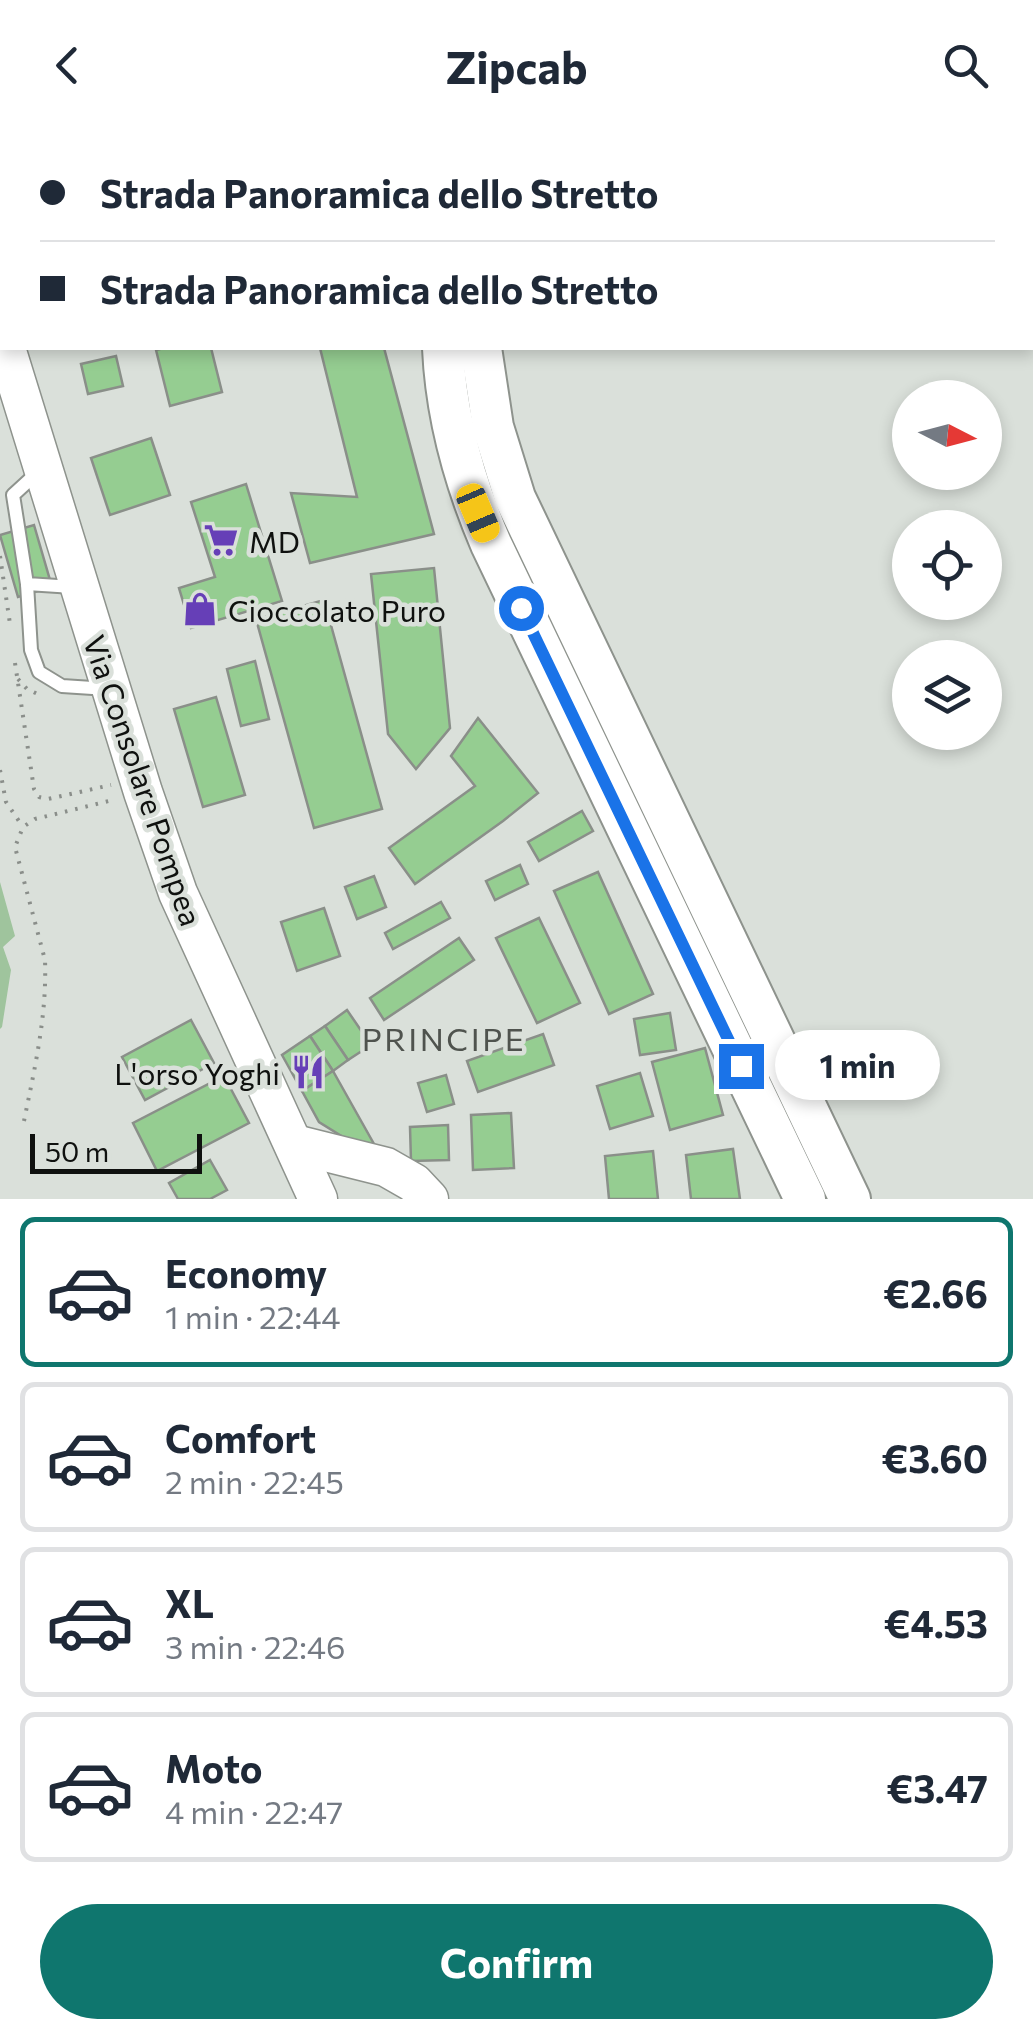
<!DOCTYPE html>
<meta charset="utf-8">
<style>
body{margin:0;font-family:Commissioner,sans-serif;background:#f6f6f7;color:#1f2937;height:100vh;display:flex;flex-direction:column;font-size:38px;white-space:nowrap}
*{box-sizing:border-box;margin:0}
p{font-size:32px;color:#747a83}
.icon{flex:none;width:55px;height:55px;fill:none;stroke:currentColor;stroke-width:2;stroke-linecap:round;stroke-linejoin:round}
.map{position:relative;height:1069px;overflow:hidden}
.drawer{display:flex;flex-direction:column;background:#fff;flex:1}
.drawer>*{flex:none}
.hud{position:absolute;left:0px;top:0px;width:1035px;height:220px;box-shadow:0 5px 15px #0003;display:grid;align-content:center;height:220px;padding:0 40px;background:#fff}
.needle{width:65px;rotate:96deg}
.buttons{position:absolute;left:892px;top:250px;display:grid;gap:20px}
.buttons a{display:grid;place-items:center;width:110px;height:110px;border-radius:50%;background:#fff;box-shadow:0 5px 15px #0003;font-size:50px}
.scale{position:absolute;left:30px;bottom:25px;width:172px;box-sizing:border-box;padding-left:10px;border:5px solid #0f110f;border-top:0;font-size:28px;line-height:35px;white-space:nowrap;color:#0f110f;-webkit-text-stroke:8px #dae0da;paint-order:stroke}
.end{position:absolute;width:45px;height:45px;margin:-22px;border:12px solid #1a73e8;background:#fff;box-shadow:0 0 0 5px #fff}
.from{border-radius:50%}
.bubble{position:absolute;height:70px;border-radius:35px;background:#fff;box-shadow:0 5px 15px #0003;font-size:32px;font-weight:700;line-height:70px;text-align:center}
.car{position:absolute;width:30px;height:60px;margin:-30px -15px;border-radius:12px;box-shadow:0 0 8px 2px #0007;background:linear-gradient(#f5c518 24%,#345 0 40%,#f5c518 0 76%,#345 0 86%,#f5c518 0)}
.hud b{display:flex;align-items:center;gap:35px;height:95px;font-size:38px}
.hud b+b{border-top:2px solid #e0e1e3}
.hud i{width:25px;height:25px;background:#1f2937}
ul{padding:18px 0 0;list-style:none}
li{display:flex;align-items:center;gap:30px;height:150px;margin:0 20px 15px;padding:0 20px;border:5px solid #e0e1e3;border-radius:15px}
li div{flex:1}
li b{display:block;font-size:38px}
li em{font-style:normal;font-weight:700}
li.active{border-color:#0f766e}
li>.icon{width:90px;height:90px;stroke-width:1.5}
.primary-button{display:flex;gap:20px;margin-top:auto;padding:20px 40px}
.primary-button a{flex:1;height:115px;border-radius:60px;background:#0f766e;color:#fff;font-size:40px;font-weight:700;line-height:115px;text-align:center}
header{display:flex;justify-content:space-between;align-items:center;height:130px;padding:0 40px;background:#fff;font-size:45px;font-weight:700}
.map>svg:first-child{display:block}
.green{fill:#9fc49d}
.building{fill:#95cd91;stroke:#8a8f89;stroke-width:2.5}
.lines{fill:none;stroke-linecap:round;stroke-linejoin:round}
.lane-casing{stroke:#8e938d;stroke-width:16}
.secondary-casing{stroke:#8e938d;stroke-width:41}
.primary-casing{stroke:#8e938d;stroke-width:44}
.path{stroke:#8a8e8a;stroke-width:4;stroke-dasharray:2.5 8;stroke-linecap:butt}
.lane{stroke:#fff;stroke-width:12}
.secondary{stroke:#fff;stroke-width:38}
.primary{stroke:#fff;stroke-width:40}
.route{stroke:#1a73e8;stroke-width:12}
.labels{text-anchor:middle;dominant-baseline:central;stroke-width:9;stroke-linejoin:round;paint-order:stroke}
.poi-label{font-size:30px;fill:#0f110f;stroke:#dae0da;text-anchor:start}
.street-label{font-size:30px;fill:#0f110f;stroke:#dae0da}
.neighbourhood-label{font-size:32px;letter-spacing:2.5px;fill:#4f534e;stroke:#dae0da}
</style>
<header><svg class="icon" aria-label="back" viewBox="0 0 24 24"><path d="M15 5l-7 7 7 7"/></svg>Zipcab<svg class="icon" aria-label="search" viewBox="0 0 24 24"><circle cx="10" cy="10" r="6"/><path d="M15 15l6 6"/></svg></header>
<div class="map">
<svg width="1033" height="1069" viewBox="0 0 1033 1069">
<rect width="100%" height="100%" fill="#dae0da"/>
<polygon class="green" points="0,752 15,806 3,817 11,840 2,897 0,899"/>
<g class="building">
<polygon points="164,218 211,218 222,262 170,276 156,220"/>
<polygon points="320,218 384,218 434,404 310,433 291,363 357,367"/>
<polygon points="116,226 123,256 88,264 81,234"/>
<polygon points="151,308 170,365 110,385 91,328"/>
<polygon points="246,354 282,471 191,498 179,458 215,447 191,372"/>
<polygon points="34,395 52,457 18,467 0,405"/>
<polygon points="434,438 450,598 416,639 388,604 371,444"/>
<polygon points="324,470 382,679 314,698 256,489"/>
<polygon points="255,531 269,589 241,596 227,539"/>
<polygon points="216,567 245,665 203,677 174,579"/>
<polygon points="478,588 538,663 503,691 415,754 389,718 475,656 451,626"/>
<polygon points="582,681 593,701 539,731 528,712"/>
<polygon points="520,735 528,754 495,770 486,751"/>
<polygon points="598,742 653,864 609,884 554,761"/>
<polygon points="374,746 386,777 357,789 345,757"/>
<polygon points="441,772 450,788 393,819 385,803"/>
<polygon points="324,778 340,826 297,841 281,792"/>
<polygon points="539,788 580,873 537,893 496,808"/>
<polygon points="459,808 474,830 384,890 370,868"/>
<polygon points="347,880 371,915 348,930 325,896"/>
<polygon points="670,883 676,920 640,925 634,889"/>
<polygon points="191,890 214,933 145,970 122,927"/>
<polygon points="325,896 348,930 333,941 310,906"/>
<polygon points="543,904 554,935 478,962 467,931"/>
<polygon points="310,906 333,941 302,961 282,925"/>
<polygon points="705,918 723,985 670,1000 652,932"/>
<polygon points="333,941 374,1014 364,1020 319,992 302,961"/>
<polygon points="640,943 653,986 610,999 597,956"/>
<polygon points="446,945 454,974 427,982 418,953"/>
<polygon points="224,946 249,993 157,1041 133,993"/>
<polygon points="511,983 514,1038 473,1040 471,985"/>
<polygon points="448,995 449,1030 411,1031 410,997"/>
<polygon points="733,1019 740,1069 691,1069 686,1025"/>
<polygon points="653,1021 658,1069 609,1069 605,1026"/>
<polygon points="210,1030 227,1060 210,1069 178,1069 169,1053"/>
</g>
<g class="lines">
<g class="lane-casing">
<g id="lane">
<polyline points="37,343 13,365 27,454 73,457"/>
<polyline points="27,454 31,520 39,542 62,556 108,559"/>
</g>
</g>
<g class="secondary-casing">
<g id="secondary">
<polyline points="6,218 143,662 178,763 318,1069"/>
<polyline points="294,1014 386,1037 414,1053 429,1069"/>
</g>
</g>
<g class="primary-casing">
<g id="primary">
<polyline points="468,2 468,0"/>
<polyline points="508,2 508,0"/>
<path d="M 443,218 C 446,286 464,351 491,414 L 805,1069"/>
<polyline points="481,218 493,297 515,368 850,1069"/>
</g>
</g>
<g class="path">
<polyline points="0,426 10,494"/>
<polyline points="15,533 34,659 39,667 48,669 111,655"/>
<polyline points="18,549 27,559 42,566"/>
<polyline points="0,640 6,672 23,697"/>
<path d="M 24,991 C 35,937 47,885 45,830 L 15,717 L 23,697 L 35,689 L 113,670"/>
</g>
<use href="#lane" class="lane"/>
<use href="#secondary" class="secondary"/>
<use href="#primary" class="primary"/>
</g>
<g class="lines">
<polyline class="route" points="521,478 741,936"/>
</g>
<defs>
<g id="supermarket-bare" transform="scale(2.7)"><path d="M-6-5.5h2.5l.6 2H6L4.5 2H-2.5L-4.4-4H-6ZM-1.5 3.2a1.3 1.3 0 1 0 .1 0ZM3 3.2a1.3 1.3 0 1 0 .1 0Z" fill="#663fb7" stroke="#dae0da" stroke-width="2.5" paint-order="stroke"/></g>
<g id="shop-bare" transform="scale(2.7)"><path d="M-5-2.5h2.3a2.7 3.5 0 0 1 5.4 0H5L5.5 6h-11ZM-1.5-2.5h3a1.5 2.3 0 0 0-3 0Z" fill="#663fb7" stroke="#dae0da" stroke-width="2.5" paint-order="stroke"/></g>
<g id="restaurant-bare" transform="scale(2.7)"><path d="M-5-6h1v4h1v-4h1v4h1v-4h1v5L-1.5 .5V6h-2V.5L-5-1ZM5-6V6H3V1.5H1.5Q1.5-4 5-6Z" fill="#663fb7" stroke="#dae0da" stroke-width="2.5" paint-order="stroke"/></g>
</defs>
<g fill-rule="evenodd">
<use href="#supermarket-bare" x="221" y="410"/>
<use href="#shop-bare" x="200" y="479"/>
<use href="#restaurant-bare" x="308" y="942"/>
</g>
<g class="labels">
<g class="poi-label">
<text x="249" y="410">MD</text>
<text x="228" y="479">Cioccolato Puro</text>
<text x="280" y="942" text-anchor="end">L'orso Yoghi</text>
</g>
<g class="street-label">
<text transform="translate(144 650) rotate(71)">Via Consolare Pompea</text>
</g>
<g class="neighbourhood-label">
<text x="444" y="908">PRINCIPE</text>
</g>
</g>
</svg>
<div class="buttons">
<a><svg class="needle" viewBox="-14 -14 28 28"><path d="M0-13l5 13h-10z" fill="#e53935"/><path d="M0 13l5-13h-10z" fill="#747a83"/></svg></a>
<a><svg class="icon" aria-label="locate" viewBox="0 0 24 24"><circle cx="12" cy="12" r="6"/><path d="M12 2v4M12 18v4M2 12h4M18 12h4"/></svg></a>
<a><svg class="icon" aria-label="layers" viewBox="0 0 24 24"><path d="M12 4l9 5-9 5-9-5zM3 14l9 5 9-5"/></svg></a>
</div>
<div class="scale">50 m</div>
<i class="end from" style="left:521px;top:478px"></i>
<i class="end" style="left:741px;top:936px"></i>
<div class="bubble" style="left:775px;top:900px;width:165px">1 min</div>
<i class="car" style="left:478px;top:383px;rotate:157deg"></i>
<div class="hud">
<b><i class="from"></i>Strada Panoramica dello Stretto</b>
<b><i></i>Strada Panoramica dello Stretto</b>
</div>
</div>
<section class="drawer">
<ul>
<li class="active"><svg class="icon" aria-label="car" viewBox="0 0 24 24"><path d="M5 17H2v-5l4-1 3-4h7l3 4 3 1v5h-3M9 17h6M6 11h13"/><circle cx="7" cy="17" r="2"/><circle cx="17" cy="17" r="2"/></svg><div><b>Economy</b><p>1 min · 22:44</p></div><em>€2.66</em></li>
<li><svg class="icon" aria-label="car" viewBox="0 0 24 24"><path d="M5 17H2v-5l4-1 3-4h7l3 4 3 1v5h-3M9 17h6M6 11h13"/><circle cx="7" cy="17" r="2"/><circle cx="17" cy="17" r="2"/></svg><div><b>Comfort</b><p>2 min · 22:45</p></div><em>€3.60</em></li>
<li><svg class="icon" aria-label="car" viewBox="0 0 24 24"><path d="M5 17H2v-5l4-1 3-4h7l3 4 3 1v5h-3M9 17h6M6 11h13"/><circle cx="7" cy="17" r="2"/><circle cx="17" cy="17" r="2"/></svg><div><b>XL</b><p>3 min · 22:46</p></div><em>€4.53</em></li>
<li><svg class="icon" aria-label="car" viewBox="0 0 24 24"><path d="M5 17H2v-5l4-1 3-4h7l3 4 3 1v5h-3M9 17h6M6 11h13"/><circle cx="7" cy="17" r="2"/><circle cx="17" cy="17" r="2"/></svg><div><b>Moto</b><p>4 min · 22:47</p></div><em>€3.47</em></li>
</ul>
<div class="primary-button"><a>Confirm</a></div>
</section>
